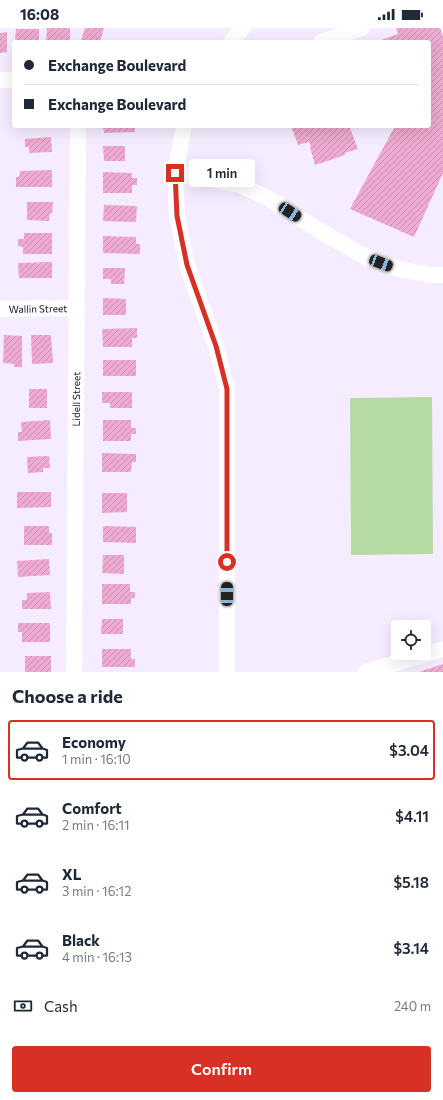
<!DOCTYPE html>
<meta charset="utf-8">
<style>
body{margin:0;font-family:Commissioner,sans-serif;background:#f6f6f7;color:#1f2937;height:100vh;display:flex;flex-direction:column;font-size:15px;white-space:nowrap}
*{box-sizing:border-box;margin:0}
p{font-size:13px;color:#747a83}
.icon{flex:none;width:22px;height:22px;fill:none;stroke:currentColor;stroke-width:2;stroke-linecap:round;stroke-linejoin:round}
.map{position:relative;height:644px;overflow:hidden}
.details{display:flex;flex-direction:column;background:#fff;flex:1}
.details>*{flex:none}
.banner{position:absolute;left:12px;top:12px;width:419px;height:88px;border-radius:4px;box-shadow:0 4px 16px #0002;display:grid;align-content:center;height:88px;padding:0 12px;background:#fff}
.buttons{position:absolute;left:391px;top:592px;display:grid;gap:8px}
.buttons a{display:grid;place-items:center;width:40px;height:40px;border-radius:4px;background:#fff;box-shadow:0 4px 16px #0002;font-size:20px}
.end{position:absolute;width:18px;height:18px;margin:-9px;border:5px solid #d93025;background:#fff;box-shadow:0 0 0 2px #fff}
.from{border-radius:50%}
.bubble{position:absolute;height:28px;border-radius:4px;background:#fff;box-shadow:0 4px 16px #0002;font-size:13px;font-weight:600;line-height:28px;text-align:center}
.car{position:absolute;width:12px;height:24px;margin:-12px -6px;border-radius:5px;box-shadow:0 0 3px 1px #0007;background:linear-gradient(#222 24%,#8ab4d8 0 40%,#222 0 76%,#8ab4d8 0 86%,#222 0)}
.banner b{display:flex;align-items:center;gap:14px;height:38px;font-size:15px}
.banner b+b{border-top:1px solid #e0e1e3}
.banner i{width:10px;height:10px;background:#1f2937}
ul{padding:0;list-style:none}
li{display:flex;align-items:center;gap:12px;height:60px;margin:0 8px 6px;padding:0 4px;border:2px solid transparent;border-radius:4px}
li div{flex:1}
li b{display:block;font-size:15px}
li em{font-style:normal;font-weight:600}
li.active{border-color:#d93025}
li>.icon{width:36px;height:36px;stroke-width:1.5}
h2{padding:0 12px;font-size:18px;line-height:48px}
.pay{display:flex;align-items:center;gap:10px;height:44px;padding:0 12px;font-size:15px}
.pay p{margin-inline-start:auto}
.cta{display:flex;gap:8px;margin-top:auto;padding:8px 12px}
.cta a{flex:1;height:46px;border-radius:4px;background:#d93025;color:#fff;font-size:16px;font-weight:600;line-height:46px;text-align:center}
.status{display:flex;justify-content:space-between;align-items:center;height:28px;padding:0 20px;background:#fff;direction:ltr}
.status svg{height:11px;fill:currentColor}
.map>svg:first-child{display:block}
.grass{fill:#b6daa4}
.building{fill:url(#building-hatch)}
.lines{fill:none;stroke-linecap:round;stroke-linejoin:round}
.minor{stroke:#fff;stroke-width:16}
.route{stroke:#d93025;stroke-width:5}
.labels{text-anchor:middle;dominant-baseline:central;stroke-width:3;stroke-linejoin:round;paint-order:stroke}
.street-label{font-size:10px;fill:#18121c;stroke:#fefefe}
</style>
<div class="status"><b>16:08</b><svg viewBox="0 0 49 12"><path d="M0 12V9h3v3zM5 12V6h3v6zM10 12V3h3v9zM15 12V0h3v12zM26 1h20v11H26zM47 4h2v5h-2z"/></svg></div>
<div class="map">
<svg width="443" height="644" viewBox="0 0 443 644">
<defs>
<pattern id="building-hatch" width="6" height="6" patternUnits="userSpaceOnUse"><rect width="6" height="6" fill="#eeaad0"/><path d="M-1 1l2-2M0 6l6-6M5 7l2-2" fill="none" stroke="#cb91b2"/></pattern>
</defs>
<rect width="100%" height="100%" fill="#f6ecff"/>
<polygon class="grass" points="432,369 433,526 351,527 350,370"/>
<g class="building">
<polygon points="47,0 70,0 70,14 46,14"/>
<polygon points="85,0 104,0 100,14 88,14 81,12"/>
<polygon points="396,0 440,0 443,9 443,145 414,209 350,181 395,98 429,98 429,14 376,14 398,6"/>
<polygon points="16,1 39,1 39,14 15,14"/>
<polygon points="7,4 7,24 0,25 0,5"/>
<polygon points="103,98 135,98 135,104 104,105"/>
<polygon points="291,98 355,98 350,100 358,121 345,125 345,127 315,137 310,119 311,118 309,114 298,117"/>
<polygon points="51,109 52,124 29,125 29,119 25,119 25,111"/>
<polygon points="103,118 125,118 125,133 104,133"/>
<polygon points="52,142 52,159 16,159 16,149 19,149 20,143"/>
<polygon points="103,144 132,145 132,150 137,150 137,157 132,157 132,165 103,165"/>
<polygon points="27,174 53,174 52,186 50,185 49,193 27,192"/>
<polygon points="104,177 137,178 136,194 103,193"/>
<polygon points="24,205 52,205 52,226 23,226 23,219 18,218 18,211 24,211"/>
<polygon points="103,208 136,209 136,216 140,216 140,226 103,225"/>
<polygon points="52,234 52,250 19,250 18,235"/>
<polygon points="103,240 125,240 124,256 111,256 111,251 103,251"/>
<polygon points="103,270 126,271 126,287 103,287"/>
<polygon points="137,300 137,310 132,310 132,319 103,319 102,301"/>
<polygon points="4,307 22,308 22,339 14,339 14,336 3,335"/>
<polygon points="31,307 51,307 53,335 32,336"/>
<rect x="103" y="332" width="33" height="16"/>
<rect x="29" y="361" width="18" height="19"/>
<polygon points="102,364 132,364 132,380 110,380 110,375 102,375"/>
<polygon points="50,392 51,411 18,413 18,404 22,404 21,394"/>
<polygon points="103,392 131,392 131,400 136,400 136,406 131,406 131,413 103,413"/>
<polygon points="102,425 136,426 136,434 132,434 131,444 102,444"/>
<polygon points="49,428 50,440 43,440 43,444 28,445 27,429"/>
<polygon points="17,464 51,464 51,479 17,480"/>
<polygon points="102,465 127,465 127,484 102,485"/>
<polygon points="24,498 49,498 49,505 52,505 52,517 24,517"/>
<polygon points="103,498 136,499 136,515 103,514"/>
<polygon points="103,527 124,527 124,546 102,545"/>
<polygon points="49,531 50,547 18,549 17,533"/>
<polygon points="102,556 130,556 130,564 135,564 135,570 131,570 131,576 102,576"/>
<polygon points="50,564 51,581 22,581 22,572 27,572 27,565"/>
<polygon points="102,591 123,591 123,606 101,606"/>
<polygon points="18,595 50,595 50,614 22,614 22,604 18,604"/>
<polygon points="102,621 131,621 131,631 135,631 135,639 102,639"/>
<rect x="25" y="628" width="26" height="16"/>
<polygon points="443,636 443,644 419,644"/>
</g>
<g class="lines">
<g class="minor">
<polyline points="231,14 243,0"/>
<polyline points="321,14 362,0"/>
<polyline points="0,52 14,52"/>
<polyline points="184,98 175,145 177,188 187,237 216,318 227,361 227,644"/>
<polyline points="175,145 240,157 268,170 323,205 366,229 395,240 430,247 443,247"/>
<path id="s1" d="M 0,281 L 77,280"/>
<path id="s2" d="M 74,644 L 78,98"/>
<polyline points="366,644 443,621"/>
</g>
</g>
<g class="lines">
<polyline class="route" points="175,145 177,188 187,237 216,318 227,361 227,534"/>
</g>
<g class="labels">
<g class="street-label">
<text stroke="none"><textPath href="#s1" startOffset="38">Wallin Street</textPath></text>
<text stroke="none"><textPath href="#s2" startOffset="273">Lidell Street</textPath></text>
</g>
</g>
</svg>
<div class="buttons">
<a><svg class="icon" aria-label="locate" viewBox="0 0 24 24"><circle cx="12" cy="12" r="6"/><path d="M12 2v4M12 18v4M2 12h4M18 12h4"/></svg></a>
</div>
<i class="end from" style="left:227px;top:534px"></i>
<i class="end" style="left:175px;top:145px"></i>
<div class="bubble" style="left:189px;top:131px;width:66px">1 min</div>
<i class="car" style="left:290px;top:184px;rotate:123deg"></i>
<i class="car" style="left:381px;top:235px;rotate:111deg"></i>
<i class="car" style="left:227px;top:566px;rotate:0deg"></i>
<div class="banner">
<b><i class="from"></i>Exchange Boulevard</b>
<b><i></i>Exchange Boulevard</b>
</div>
</div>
<section class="details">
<h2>Choose a ride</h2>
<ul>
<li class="active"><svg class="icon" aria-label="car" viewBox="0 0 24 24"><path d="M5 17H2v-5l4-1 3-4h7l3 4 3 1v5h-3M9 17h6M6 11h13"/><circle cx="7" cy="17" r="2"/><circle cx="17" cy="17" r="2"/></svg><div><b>Economy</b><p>1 min · 16:10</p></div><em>$3.04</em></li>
<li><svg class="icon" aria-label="car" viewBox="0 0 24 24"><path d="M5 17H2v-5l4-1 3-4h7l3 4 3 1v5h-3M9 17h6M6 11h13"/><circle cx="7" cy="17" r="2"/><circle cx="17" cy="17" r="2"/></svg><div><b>Comfort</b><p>2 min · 16:11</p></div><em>$4.11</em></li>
<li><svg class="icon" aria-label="car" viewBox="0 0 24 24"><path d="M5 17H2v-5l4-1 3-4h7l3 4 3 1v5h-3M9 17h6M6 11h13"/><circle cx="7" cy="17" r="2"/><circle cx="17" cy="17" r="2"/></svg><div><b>XL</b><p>3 min · 16:12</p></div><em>$5.18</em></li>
<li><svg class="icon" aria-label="car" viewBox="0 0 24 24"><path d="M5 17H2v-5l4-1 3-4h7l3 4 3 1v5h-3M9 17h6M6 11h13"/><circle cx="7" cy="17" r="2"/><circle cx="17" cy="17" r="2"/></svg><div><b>Black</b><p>4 min · 16:13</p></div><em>$3.14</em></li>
</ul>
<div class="pay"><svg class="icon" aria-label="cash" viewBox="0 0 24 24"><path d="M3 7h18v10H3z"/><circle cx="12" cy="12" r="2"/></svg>Cash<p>240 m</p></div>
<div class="cta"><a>Confirm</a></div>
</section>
